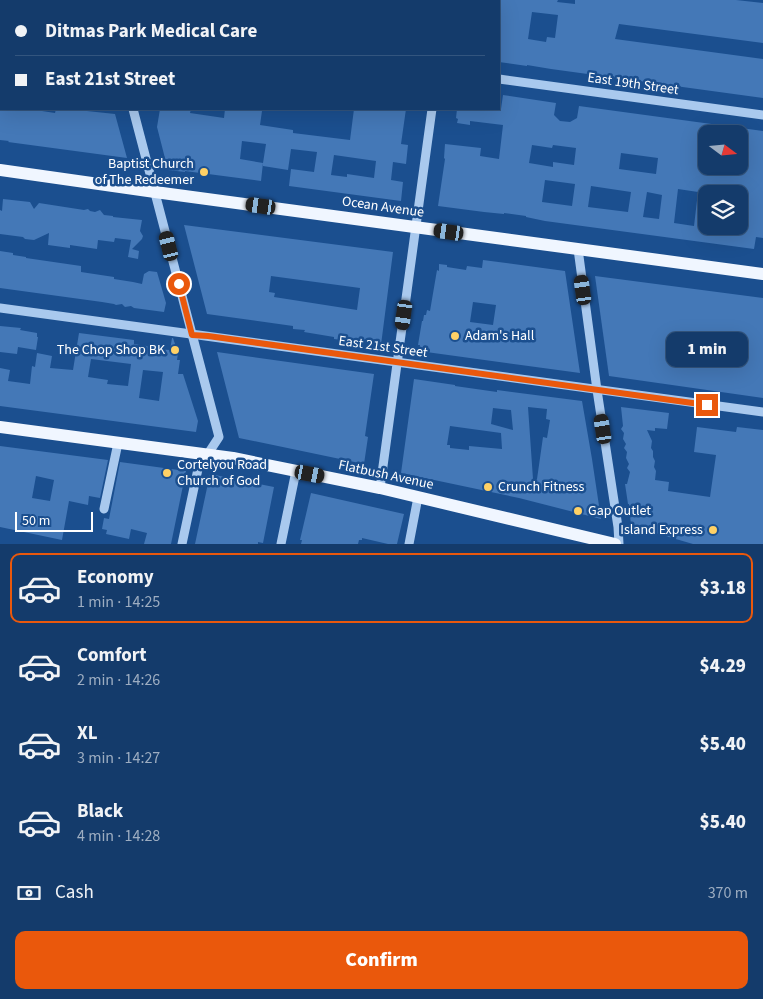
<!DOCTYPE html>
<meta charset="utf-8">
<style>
body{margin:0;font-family:"Source Sans 3",sans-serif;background:#214673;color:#f1f3f6;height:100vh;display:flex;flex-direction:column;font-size:19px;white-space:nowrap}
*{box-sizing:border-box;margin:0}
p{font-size:16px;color:#9dadc1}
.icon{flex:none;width:28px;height:28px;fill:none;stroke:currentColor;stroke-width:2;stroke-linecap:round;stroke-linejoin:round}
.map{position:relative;height:544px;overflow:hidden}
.sheet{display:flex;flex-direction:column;background:#143b6b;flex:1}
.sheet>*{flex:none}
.hud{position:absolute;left:0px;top:0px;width:500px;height:110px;box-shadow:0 5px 20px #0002,0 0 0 1px #33557e;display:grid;align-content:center;height:110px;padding:0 15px;background:#143b6b}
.needle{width:32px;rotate:106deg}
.tools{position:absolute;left:698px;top:125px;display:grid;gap:10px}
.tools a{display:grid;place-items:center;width:50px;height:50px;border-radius:10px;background:#143b6b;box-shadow:0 5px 20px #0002,0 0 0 1px #33557e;font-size:25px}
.scale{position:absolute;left:15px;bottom:12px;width:78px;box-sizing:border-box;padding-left:5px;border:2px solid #fff;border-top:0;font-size:14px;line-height:18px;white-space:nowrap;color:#fff;-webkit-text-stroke:4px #1b4f8f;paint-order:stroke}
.end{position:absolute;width:22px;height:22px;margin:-11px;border:6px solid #ea580c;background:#fff;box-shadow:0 0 0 2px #fff}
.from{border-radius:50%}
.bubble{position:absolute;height:35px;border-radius:10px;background:#143b6b;box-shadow:0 5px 20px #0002,0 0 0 1px #33557e;font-size:16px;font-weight:800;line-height:35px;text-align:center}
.car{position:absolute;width:15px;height:30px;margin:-15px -8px;border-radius:6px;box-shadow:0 0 4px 1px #0007;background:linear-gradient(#222 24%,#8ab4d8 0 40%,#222 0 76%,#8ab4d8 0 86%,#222 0)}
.hud b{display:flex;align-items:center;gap:18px;height:48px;font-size:19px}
.hud b+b{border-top:1px solid #33557e}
.hud i{width:12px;height:12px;background:#f1f3f6}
ul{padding:9px 0 0;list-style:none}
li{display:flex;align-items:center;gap:15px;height:70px;margin:0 10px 8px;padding:0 5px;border:2px solid transparent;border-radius:10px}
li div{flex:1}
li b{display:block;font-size:19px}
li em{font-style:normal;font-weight:800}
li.on{border-color:#ea580c}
li>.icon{width:45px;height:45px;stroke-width:1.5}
.pay{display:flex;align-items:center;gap:12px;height:55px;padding:0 15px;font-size:19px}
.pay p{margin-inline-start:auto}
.cta{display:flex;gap:10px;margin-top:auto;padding:10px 15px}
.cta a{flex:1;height:58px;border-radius:10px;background:#ea580c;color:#fff;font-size:20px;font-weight:800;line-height:58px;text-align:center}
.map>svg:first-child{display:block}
.building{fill:#4478b7;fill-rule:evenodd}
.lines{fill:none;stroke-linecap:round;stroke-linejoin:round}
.minor{stroke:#a9c9ee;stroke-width:9}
.major{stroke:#f0f6ff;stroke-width:12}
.route{stroke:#ea580c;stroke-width:6}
.poi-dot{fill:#ffd166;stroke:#1b4f8f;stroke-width:2}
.labels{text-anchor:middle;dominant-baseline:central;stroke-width:5;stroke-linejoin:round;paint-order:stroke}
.street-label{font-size:14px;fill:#fff;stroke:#1b4f8f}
.poi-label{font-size:14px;fill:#fff;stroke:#1b4f8f;text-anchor:start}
</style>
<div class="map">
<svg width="763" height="544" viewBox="0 0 763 544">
<rect width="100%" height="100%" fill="#1b4f8f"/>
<g class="building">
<path d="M 499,0 L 558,0 L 557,2 L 575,4 L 575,0 L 736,0 L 763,3 L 763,43 L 619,24 L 615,39 L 763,59 L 763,98 L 551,69 L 527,65 L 527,66 L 499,62 ZM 532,12 L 558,15 L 555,38 L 547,37 L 546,42 L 528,39 Z"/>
<path d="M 503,95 L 556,103 L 554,115 L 560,121 L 570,122 L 577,118 L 579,106 L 763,131 L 763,238 L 756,237 L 754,249 L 545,221 L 526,217 L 526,216 L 504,213 L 504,214 L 484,212 L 438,206 L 445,159 L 444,158 L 445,144 L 481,148 L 480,156 L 499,159 L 503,125 L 470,121 L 470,125 L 457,123 L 458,119 L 456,118 L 457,109 L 501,109 ZM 706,134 L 739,134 L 739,166 L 706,166 ZM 532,145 L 552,148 L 553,145 L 576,148 L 574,165 L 553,162 L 553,167 L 529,163 ZM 621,153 L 658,158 L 656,174 L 619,169 ZM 545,180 L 575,184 L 572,206 L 542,202 ZM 591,186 L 631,192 L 628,212 L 588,207 ZM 678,189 L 698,192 L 694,226 L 674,223 ZM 647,192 L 662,195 L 659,219 L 643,217 ZM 706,194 L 739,194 L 739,226 L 726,226 L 726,227 L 706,226 Z"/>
<polygon points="0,109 29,109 55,113 56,109 68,109 115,114 127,158 8,142 9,141 0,140"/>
<path d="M 160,109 L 191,109 L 190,113 L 224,118 L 225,109 L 251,109 L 262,111 L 260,125 L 293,130 L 293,133 L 350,140 L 354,109 L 406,109 L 401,144 L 408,145 L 406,164 L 393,162 L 391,180 L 403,182 L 401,201 L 289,186 L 291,169 L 314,172 L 317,152 L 291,149 L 288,170 L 263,166 L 263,163 L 261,181 L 185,171 L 185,172 L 168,170 L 157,127 ZM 242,141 L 266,144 L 263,163 L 240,159 ZM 334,155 L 376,161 L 374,178 L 347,174 L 347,177 L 331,175 Z"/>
<polygon points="3,199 30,202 34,209 39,203 84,210 88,209 90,211 95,212 100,210 104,215 113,216 113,217 142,220 140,231 143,236 142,239 132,249 139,251 138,259 128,257 131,240 115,238 114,242 98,240 97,249 70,245 70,248 48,245 49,233 34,240 25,239 23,237 0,234 0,210 2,211"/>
<path d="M 184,225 L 393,252 L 381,345 L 334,339 L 334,337 L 304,332 L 305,330 L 293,329 L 293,326 L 207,314 ZM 271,276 L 360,288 L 357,310 L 274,297 L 275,293 L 269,292 Z"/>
<polygon points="0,251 13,253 13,255 26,257 26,258 81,266 81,272 114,277 114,279 133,282 142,284 144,274 149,271 157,272 166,303 164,312 134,308 131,306 125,307 122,304 116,305 114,304 102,302 0,288"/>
<path d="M 483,260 L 565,271 L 580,373 L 419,351 L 420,345 L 418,345 L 422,321 L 423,321 L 424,315 L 426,315 L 427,310 L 430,311 L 437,270 L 439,271 L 439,264 L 447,265 L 447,267 L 466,270 L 467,266 L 482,268 ZM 473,302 L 496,305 L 493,325 L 470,322 Z"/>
<polygon points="595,276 763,298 763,398 609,376"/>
<polygon points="0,326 21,328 20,330 37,333 37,337 38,337 36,350 18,347 17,354 0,352"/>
<path d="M 79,333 L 134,340 L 134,344 L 153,347 L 153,349 L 170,350 L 172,338 L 173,338 L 178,353 L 177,360 L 180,360 L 178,374 L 183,374 L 198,421 L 196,432 L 0,406 L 0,368 L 10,370 L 8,381 L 30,384 L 32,366 L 35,367 L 37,353 L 52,356 L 50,368 L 73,370 ZM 91,359 L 131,364 L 128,386 L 107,384 L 108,380 L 88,377 ZM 143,370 L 163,372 L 159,401 L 139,398 Z"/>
<polygon points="217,352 374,374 365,436 368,437 364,464 239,438"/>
<path d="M 414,379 L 455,385 L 455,386 L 497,392 L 497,390 L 582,401 L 592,459 L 601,519 L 519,498 L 401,473 ZM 528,407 L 547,409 L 546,419 L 550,420 L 547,438 L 543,437 L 537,479 L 533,479 ZM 493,408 L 511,410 L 513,430 L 491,424 ZM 450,426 L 501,433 L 502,449 L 469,446 L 469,450 L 450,448 L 450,445 L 447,445 Z"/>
<polygon points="621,407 669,413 667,429 655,428 655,431 647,430 652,441 651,448 653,451 653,457 655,461 654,467 656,471 655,480 669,482 668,491 710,497 716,455 694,452 697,427 736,432 737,427 763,430 763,544 693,544 631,526 629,504 628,504 625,484 627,484 630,472 627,468 629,464 626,458 627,452 624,448 626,444 623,439 624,433 621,429 623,426"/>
<path d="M 0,446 L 108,460 L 100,498 L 89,496 L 88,505 L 69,501 L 62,540 L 0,527 ZM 36,476 L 54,480 L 50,501 L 32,498 Z"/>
<polygon points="120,462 186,471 171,544 144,544 147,533 131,529 129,539 106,534 107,530 102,529 104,518 109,519"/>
<polygon points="210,474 274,487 263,543 258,542 258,544 195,544"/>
<polygon points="311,493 404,514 397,544 388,544 362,538 362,540 359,540 358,544 301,544 302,540 300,540"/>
</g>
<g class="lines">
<g class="minor">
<polyline points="105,0 105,1"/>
<polyline points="446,1 447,0"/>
<polyline points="0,11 1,11"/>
<polyline points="499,79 763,115"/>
<polyline points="133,109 219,437 198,469 182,544"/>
<polyline points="578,249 597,390 618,527 619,544"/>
<polyline points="0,308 763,412"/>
<polyline points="380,488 432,109"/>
<polyline points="104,509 118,443"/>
<polyline points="281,544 296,471"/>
<polyline points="409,544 418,497"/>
</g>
<g class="major">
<polyline points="0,170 155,192 763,274"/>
<polyline points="0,427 233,458 380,488 615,544"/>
</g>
</g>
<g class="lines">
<polyline class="route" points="179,284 192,335 208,336 707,405"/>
</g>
<g class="poi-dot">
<circle cx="204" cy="172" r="5"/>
<circle cx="455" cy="336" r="5"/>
<circle cx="175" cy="350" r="5"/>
<circle cx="167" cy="473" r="5"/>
<circle cx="488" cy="487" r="5"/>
<circle cx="578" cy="511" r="5"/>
<circle cx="713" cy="530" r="5"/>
</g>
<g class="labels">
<g class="street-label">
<text transform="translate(633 84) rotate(8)">East 19th Street</text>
<text transform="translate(383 207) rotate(8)">Ocean Avenue</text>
<text transform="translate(383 347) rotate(8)">East 21st Street</text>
<text transform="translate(386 475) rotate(12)">Flatbush Avenue</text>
</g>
<g class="poi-label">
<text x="194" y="164" text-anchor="end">Baptist Church<tspan x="194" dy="16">of The Redeemer</tspan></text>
<text x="465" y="336">Adam's Hall</text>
<text x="165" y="350" text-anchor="end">The Chop Shop BK</text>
<text x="177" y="465">Cortelyou Road<tspan x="177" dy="16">Church of God</tspan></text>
<text x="498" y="487">Crunch Fitness</text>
<text x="588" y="511">Gap Outlet</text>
<text x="703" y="530" text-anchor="end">Island Express</text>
</g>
</g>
</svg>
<div class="tools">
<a><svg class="needle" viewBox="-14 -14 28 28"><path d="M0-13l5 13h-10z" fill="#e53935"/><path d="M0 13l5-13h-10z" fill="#9dadc1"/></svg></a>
<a><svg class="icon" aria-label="layers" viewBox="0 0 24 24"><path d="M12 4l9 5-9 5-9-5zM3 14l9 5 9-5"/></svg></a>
</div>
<div class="scale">50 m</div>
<i class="end from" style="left:179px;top:284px"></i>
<i class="end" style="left:707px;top:405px"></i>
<div class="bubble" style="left:666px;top:332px;width:82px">1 min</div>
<i class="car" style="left:261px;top:206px;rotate:278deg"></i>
<i class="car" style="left:449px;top:232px;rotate:278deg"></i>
<i class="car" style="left:169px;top:246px;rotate:346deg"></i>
<i class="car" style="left:583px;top:290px;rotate:352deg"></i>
<i class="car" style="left:404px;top:315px;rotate:188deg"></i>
<i class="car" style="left:603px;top:429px;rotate:351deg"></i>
<i class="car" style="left:310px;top:474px;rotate:101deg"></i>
<div class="hud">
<b><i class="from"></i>Ditmas Park Medical Care</b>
<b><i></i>East 21st Street</b>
</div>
</div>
<section class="sheet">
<ul>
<li class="on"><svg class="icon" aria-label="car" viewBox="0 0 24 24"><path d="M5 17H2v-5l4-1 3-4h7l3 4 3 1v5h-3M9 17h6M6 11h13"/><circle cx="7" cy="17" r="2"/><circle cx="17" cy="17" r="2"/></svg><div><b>Economy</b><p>1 min · 14:25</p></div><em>$3.18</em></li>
<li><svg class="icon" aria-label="car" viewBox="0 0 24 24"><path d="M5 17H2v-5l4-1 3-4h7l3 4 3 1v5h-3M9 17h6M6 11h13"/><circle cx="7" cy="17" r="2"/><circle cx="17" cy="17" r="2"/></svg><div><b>Comfort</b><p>2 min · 14:26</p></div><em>$4.29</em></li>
<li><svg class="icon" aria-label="car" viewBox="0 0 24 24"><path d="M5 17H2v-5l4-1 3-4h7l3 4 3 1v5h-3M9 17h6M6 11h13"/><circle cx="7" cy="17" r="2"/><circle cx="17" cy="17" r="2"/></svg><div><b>XL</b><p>3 min · 14:27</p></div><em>$5.40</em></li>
<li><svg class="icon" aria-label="car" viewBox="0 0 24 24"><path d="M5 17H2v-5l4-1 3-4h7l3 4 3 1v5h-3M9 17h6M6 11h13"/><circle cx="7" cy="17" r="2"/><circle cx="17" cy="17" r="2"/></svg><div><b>Black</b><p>4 min · 14:28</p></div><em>$5.40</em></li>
</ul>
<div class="pay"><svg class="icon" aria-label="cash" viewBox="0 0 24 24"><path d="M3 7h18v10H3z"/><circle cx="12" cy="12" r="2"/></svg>Cash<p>370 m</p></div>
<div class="cta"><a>Confirm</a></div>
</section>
